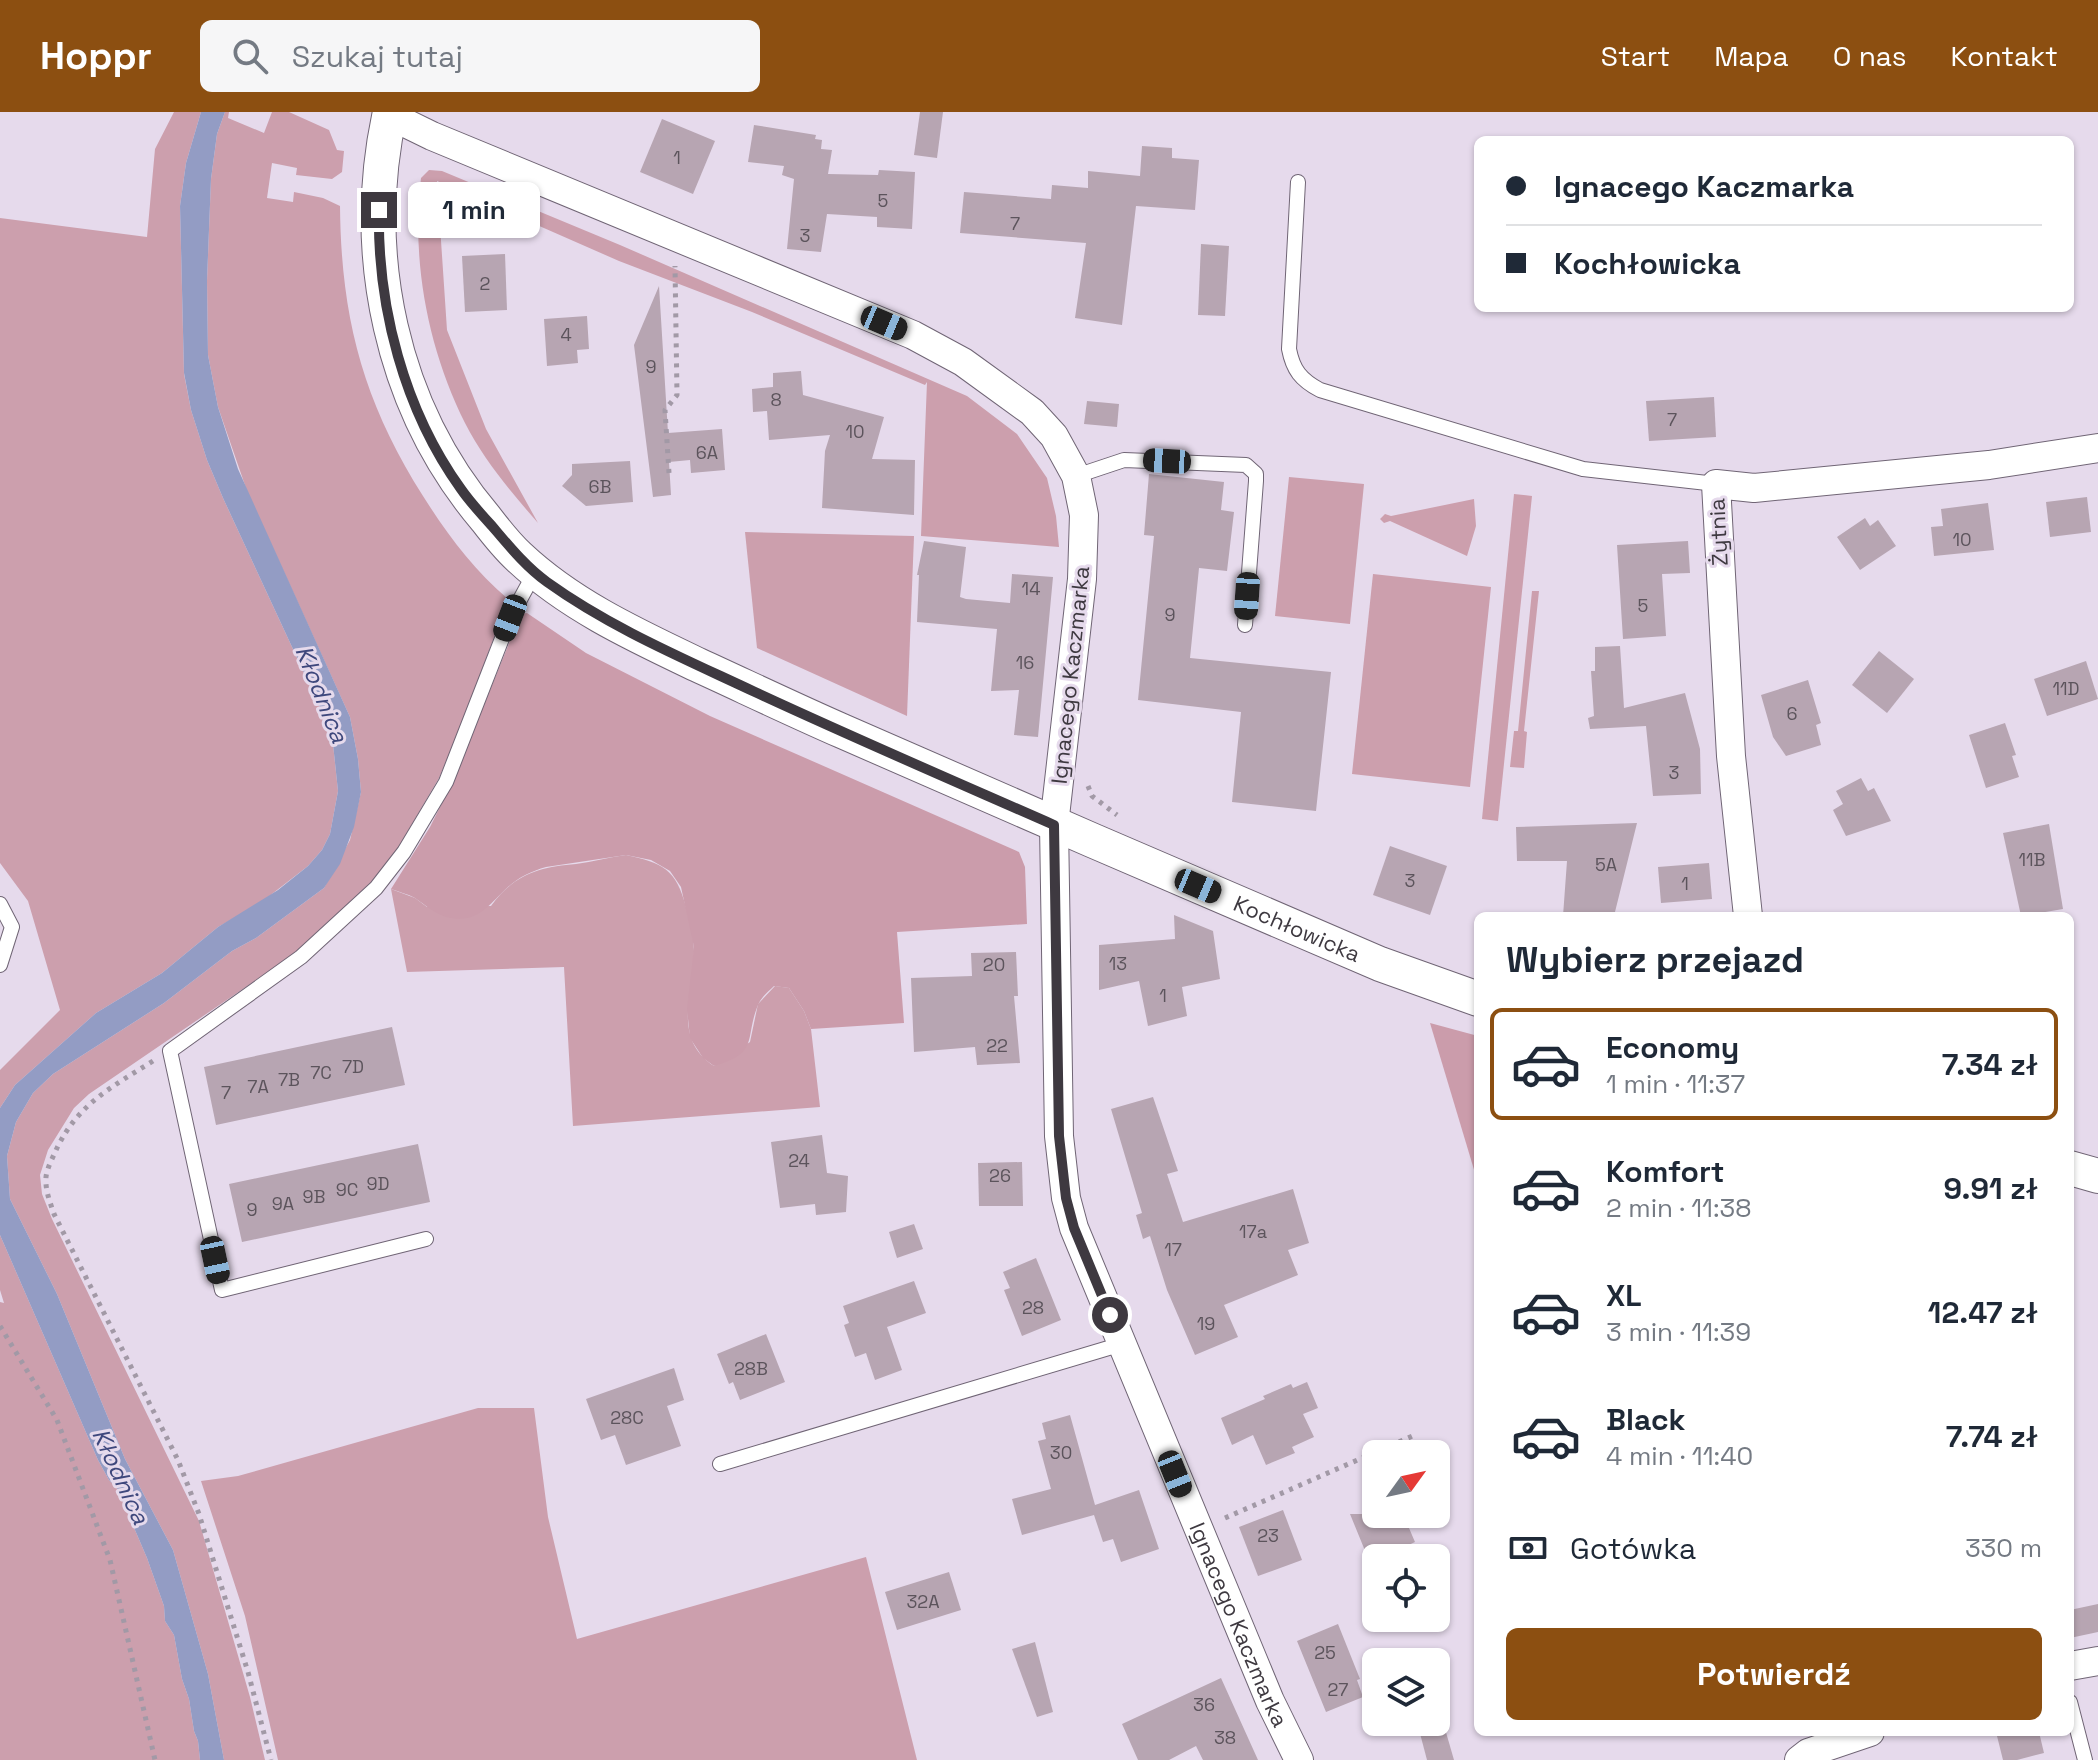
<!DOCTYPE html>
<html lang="pl">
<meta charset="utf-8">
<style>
body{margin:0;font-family:"Space Grotesk",sans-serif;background:#f6f6f7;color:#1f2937;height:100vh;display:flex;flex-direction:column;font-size:30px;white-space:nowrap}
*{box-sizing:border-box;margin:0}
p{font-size:26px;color:#747a83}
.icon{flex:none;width:44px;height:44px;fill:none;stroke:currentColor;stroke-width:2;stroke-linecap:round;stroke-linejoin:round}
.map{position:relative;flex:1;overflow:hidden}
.side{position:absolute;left:1474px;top:800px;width:600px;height:824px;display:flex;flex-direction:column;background:#fff;border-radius:12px;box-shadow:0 2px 6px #0004}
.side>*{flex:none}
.banner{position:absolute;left:1474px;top:24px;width:600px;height:176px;border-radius:12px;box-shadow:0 2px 6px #0004;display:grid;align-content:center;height:176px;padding:0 32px;background:#fff}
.needle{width:52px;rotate:57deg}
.buttons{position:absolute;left:1362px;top:1328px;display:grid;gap:16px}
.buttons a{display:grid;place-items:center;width:88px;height:88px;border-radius:12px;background:#fff;box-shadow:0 2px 6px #0004;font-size:40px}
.end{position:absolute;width:36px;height:36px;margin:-18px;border:10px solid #3e3940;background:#fff;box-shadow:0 0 0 4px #fff}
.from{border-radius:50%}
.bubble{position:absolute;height:56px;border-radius:12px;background:#fff;box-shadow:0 2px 6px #0004;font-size:26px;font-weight:600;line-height:56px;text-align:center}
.car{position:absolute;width:24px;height:48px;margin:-24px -12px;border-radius:10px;box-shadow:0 0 6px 2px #0007;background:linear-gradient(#222 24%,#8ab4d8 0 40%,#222 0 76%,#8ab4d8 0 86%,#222 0)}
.banner b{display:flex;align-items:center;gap:28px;height:76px;font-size:30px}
.banner b+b{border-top:2px solid #e0e1e3}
.banner i{width:20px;height:20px;background:#1f2937}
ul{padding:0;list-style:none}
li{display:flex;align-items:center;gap:24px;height:112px;margin:0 16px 12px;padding:0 16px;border:4px solid transparent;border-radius:12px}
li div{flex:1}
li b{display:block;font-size:30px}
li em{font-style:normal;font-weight:600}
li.current{border-color:#8c4f11}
li>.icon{width:72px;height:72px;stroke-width:1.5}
h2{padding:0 32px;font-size:36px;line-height:96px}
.pay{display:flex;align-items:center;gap:20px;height:88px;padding:0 32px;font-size:30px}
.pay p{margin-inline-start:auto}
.cta{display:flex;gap:16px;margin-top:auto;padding:16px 32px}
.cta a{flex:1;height:92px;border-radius:12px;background:#8c4f11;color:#fff;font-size:32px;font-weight:600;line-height:92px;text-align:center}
header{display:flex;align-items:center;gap:48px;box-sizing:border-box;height:112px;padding:0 40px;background:#8c4f11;color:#fff}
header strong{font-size:38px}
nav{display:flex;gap:44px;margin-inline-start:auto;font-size:28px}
.search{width:560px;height:72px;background:#f6f6f7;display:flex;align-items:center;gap:20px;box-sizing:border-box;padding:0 28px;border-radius:12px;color:#747a83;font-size:30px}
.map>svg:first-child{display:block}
.green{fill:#cc9fad}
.forest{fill:#cb9cab}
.water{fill:#939cc4}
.building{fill:#b7a5b2}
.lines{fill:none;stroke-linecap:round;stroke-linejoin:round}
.service-casing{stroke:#706575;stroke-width:16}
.minor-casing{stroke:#706575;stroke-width:30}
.tertiary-casing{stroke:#706575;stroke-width:36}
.path{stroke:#a299a6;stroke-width:5;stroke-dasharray:4 6;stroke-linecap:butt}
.service{stroke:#fff;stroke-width:14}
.minor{stroke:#fff;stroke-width:28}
.tertiary{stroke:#fff;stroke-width:34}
.route{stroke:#3e3940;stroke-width:10}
.labels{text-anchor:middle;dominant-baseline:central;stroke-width:6;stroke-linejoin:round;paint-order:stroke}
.number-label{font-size:18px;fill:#5c545c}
.street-label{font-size:22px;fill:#3e3940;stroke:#e6daec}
.water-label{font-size:24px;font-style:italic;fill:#3e477c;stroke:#e6daec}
</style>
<header>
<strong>Hoppr</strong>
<div class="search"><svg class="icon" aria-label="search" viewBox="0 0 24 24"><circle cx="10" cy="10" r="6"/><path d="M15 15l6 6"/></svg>Szukaj tutaj</div>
<nav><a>Start</a><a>Mapa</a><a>O nas</a><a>Kontakt</a></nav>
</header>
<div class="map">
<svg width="2098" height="1648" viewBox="0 0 2098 1648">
<rect width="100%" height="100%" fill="#e6daec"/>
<g class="green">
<polygon points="174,0 201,0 186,51 180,94 184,262 191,298 207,348 223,386 324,604 333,632 338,679 330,722 322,738 308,754 259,792 218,815 162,861 96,901 15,973 0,996 0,958 60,898 28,789 0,751 0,106 147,125 155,37"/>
<path d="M 225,0 L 229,0 L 228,6 L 264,21 L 272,0 L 289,0 L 329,18 L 337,38 L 344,39 L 342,60 L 332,67 L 296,63 L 297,56 L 272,51 L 267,86 L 293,90 L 294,80 L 323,86 L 340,94 C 341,206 363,289 423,384 C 447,422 473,457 508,487 L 465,604 L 439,666 L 398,736 L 371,773 L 297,840 L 89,982 L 74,996 L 48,1038 L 40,1063 L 42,1082 L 52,1107 L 199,1409 L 250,1585 L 265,1648 L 224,1648 L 208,1562 L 173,1438 L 125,1347 L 57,1182 L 10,1087 L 7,1044 L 16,1010 L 33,981 L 53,962 L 164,891 L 232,839 L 256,826 L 324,776 L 350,728 L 361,680 L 358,647 L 350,605 L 247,379 L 218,295 L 208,243 L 207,169 L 211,67 L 217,22 Z"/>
<path d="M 429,58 L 442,59 L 620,133 L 967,284 L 1017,322 L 1047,366 L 1056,404 L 1059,435 L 921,424 L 927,270 L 925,273 L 752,200 L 619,149 L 437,69 L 447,218 L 486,317 L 538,411 C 511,380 484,348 465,311 C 428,237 411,149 421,66 Z"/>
<polygon points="1289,365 1364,372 1350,512 1275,504"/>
<polygon points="1514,382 1532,384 1498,709 1482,707"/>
<polygon points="1474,387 1476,414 1467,444 1390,409 1384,411 1380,407 1385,402 1391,404"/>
<polygon points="745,420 914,424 907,604 757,536"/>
<polygon points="1373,462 1491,475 1470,675 1352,662"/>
<polygon points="1532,479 1539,479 1524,619 1527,620 1524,656 1510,655 1514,619 1518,619"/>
<path d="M 626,743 C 663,751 676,757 686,795 C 689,809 694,824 694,839 C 694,880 671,926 714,954 L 750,930 L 758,892 L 775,874 L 789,876 L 804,899 L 811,917 L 820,995 L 573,1014 L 564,855 L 407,860 L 391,777 L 415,786 L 427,795 L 491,794 C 514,762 540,755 576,752 C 593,750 609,745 626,743 Z"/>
<polygon points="0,1123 98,1348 109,1368 117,1376 147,1446 164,1494 165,1509 174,1523 182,1567 189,1587 194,1619 198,1629 200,1648 0,1648 0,1190 4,1191 0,1178"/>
<polygon points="478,1296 534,1296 548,1405 577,1527 866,1445 917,1648 278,1648 245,1504 201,1369 238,1364"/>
</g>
<g class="forest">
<path d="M 527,501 L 586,541 L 710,604 L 1019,740 L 1025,755 L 1027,812 L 897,820 L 904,911 L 811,917 L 804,899 L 789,876 L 774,874 C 769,879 761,885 758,893 C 744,927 760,941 714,954 L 703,946 L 690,926 L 687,897 L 694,835 L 681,775 L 670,759 L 651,748 L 626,743 L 546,755 C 532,759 519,765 508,775 C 488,793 478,813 446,805 C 434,801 425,793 415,786 C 408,782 399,780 391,777 L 430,715 L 452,671 L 521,502 Z"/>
<polygon points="1430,911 1478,924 1478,1071"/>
</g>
<polygon class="water" points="201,0 225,0 217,22 211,67 207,169 208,243 218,295 238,357 350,605 358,647 361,680 354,715 340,752 324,776 256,826 232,839 164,891 53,962 33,981 16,1010 7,1044 10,1087 57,1182 125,1347 173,1438 208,1562 224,1648 200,1648 198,1629 194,1619 189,1587 182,1567 174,1523 165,1509 164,1494 147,1446 117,1376 109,1368 98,1348 0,1123 0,996 15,973 96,901 162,861 218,815 278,778 308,754 322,738 330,722 338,679 333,632 324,604 223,386 207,348 191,298 184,261 180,94 186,51"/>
<g class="building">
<polygon points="920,0 943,0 937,46 914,43"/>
<polygon points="662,7 715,29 693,82 640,60"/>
<polygon points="754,13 816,23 815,27 822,28 821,37 832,38 828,62 878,63 879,58 915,60 912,117 877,115 877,105 827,102 821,140 787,137 794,67 782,63 784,54 748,50"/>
<polygon points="1142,34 1172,36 1172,46 1199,48 1195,98 1136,94 1122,213 1075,206 1086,131 960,121 964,80 1051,87 1052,73 1088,76 1088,59 1140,64"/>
<polygon points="1201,132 1229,134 1225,204 1198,203"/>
<polygon points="505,142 507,198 465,200 462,144"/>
<polygon points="659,174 668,321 722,317 725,358 691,361 690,348 669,350 671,383 653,385 634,233"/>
<polygon points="587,204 589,237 577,238 578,251 547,254 544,207"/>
<polygon points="801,259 803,283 884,305 872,347 915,348 914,403 822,396 825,339 830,323 769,328 767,299 753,300 752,277 773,275 773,261"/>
<polygon points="1714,285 1716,325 1649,329 1646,289"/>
<polygon points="1087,289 1119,292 1117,315 1084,312"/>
<polygon points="630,349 633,390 586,394 562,374 572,363 572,352"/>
<polygon points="1149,362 1224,370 1221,398 1234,400 1227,459 1199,456 1190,546 1331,560 1316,699 1232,690 1241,600 1138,588 1154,424 1144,423"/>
<polygon points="2087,385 2091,420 2050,425 2046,390"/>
<polygon points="1988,391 1994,438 1934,444 1931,415 1943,414 1941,397"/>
<polygon points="1865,406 1870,414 1878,408 1896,434 1860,458 1837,425"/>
<polygon points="924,429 966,435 960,485 966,487 1010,491 1012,462 1053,465 1038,625 1014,623 1019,578 991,579 997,517 917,510 919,463 917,463"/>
<polygon points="1688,429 1690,461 1662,462 1666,524 1623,527 1617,433"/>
<polygon points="1620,534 1624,596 1685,581 1700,637 1701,682 1653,684 1646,614 1590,617 1588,606 1594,604 1591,559 1595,559 1595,535"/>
<polygon points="1879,539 1914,567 1887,601 1852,573"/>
<polygon points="2086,549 2098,587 2047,604 2034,567"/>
<polygon points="1808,568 1821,611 1816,613 1821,633 1786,644 1773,625 1761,583"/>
<polygon points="2005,611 2016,643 2012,644 2019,665 1986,676 1969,623"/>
<polygon points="1861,666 1868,679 1874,676 1891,709 1846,724 1833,698 1843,692 1836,679"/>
<polygon points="1637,711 1614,804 1563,804 1567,749 1517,749 1516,715"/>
<polygon points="2049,712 2063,797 2021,804 2003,721"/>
<polygon points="1390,734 1447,754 1430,803 1373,783"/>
<polygon points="1709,751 1712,787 1661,791 1658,755"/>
<polygon points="1174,803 1213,819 1220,867 1182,875 1187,904 1148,914 1139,869 1099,878 1099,833 1175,827"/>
<polygon points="1016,840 1018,884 1014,884 1020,951 977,953 975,935 914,940 911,866 972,864 971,841"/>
<polygon points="392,915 405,973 216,1013 204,955"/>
<polygon points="1153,985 1178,1059 1167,1062 1183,1110 1293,1077 1309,1131 1288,1138 1298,1163 1224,1193 1238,1225 1195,1243 1167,1178 1150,1124 1143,1127 1136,1103 1142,1101 1111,997"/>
<polygon points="822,1023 827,1061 848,1064 846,1100 816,1103 815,1092 780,1096 771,1030"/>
<polygon points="418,1032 430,1090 242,1130 229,1072"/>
<polygon points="1022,1050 1023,1094 979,1094 978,1051"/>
<polygon points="914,1112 923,1137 897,1146 889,1120"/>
<polygon points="1036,1146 1061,1208 1022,1224 1004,1178 1010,1176 1003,1160"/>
<polygon points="914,1169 926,1201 887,1215 902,1258 875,1268 866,1241 855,1245 844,1213 849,1211 843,1194"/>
<polygon points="766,1222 785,1270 740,1288 733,1270 729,1272 717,1242"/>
<polygon points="674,1256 684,1288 667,1294 681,1334 626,1353 615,1323 601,1328 586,1287"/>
<polygon points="1307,1270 1318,1296 1303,1302 1314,1325 1292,1335 1295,1341 1266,1353 1253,1323 1232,1333 1221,1306 1265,1287 1263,1284 1291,1272 1293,1276"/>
<polygon points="1070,1303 1095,1393 1139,1378 1159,1437 1121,1450 1113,1427 1103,1430 1094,1403 1022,1423 1012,1387 1051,1377 1038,1329 1046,1327 1042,1311"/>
<polygon points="1283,1398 1302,1448 1258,1464 1239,1415"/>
<polygon points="1350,1402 1403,1402 1415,1430 1402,1436 1406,1446 1368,1446"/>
<polygon points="949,1460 961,1498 897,1518 885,1480"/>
<polygon points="2098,1492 2098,1520 2070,1526 2070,1498"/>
<polygon points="1338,1512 1360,1567 1357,1568 1363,1585 1326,1600 1297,1529"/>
<polygon points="1035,1530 1053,1600 1037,1605 1012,1537"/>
<polygon points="1221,1566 1258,1648 1203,1648 1196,1634 1169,1648 1138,1648 1122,1612"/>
<polygon points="1417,1610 1443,1610 1454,1648 1427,1648"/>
<polygon points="1996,1620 2039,1620 2044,1641 2017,1648 2003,1648"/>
</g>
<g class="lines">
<g class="service-casing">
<g id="service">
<path d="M 1298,70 L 1289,237 C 1293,258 1301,268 1320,278 L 1583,357 L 1716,372"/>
<polyline points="1076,364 1124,348 1246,353 1256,362 1256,369 1245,513"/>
<polyline points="0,792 12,815 0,853"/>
<polyline points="426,1127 222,1178 170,939 301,845 376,776 404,740 446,670 510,506 535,460"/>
<polyline points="720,1352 1122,1232"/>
<polyline points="2070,1590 2085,1648"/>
</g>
</g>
<g class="minor-casing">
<g id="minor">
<path id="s1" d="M 389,3 L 432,24 L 913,223 L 963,250 L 1032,300 L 1054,324 L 1076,364 L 1084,403 L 1082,467 L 1054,713 L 1059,1024 L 1066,1086 L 1074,1116 L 1270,1589 L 1299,1648"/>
<polyline points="1748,804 1731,644 1716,372 1754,376 1989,353 2098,336"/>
<polyline points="2070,1554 2098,1549"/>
<polyline points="1799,1648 1808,1641 1870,1620"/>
</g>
</g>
<g class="tertiary-casing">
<g id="tertiary">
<path id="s2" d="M 390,0 C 359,142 391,295 486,407 C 496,420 507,434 519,445 C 570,493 635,523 698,553 C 746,575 794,598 842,619 C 1021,698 1200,775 1380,852 L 1478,887"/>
<polyline points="2070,1056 2098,1064"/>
</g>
</g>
<g class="path">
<polyline points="669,361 665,298 677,283 675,154"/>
<polyline points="1088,674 1092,684 1117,703"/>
<path d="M 153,949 C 112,975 79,991 57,1036 C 53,1045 47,1056 46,1065 C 45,1078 50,1090 54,1102 L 178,1348 L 199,1402 L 248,1560 L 271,1648"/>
<polyline points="0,1214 57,1308 110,1448 155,1648"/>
<polyline points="1225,1406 1417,1322"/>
</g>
<use href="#service" class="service"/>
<use href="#minor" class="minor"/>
<use href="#tertiary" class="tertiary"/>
</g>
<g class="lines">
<path class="route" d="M 379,98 C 377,194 404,298 461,377 C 470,390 481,402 492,414 C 509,434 526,455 547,470 C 611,516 685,547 755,580 C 854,626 954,669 1054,713 L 1059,1024 L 1066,1086 L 1074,1116 L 1110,1203"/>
</g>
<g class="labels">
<g class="number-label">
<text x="677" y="45">1</text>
<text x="883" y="88">5</text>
<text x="1015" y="111">7</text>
<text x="805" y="123">3</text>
<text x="485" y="171">2</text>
<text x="566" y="222">4</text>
<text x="651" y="254">9</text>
<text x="776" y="287">8</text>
<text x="1672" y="307">7</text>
<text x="855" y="319">10</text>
<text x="707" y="340">6A</text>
<text x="600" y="374">6B</text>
<text x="1962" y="427">10</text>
<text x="1031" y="476">14</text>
<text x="1643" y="493">5</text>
<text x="1170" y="502">9</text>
<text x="1025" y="550">16</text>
<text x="2066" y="576">11D</text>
<text x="1792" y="601">6</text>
<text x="1674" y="660">3</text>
<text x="2032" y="747">11B</text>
<text x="1606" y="752">5A</text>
<text x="1410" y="768">3</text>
<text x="1685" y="771">1</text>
<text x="1118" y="851">13</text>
<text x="994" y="852">20</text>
<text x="1163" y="883">1</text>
<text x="997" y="933">22</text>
<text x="353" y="954">7D</text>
<text x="321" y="960">7C</text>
<text x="289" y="967">7B</text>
<text x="258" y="974">7A</text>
<text x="226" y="980">7</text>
<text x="799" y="1048">24</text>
<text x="1000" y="1063">26</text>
<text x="378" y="1071">9D</text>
<text x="347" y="1077">9C</text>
<text x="314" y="1084">9B</text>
<text x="283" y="1091">9A</text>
<text x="252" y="1097">9</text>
<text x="1253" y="1119">17a</text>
<text x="1173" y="1137">17</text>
<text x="1033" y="1195">28</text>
<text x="1206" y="1211">19</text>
<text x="751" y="1256">28B</text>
<text x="627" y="1305">28C</text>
<text x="1061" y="1340">30</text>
<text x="1268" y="1423">23</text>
<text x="923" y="1489">32A</text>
<text x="1325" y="1540">25</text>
<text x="1338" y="1577">27</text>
<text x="1204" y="1592">36</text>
<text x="1225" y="1625">38</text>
</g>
<g class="street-label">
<text transform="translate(1718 420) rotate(-93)">Żytnia</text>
<text transform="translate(1070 563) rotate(-84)">Ignacego Kaczmarka</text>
<text stroke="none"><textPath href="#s2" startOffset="1348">Kochłowicka</textPath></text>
<text stroke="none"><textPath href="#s1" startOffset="1974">Ignacego Kaczmarka</textPath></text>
</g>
<g class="water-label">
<text transform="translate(322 582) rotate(68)">Kłodnica</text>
<text transform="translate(121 1364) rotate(65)">Kłodnica</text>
</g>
</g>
</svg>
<div class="buttons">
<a><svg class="needle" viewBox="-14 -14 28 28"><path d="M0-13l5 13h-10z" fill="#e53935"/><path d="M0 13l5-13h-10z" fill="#747a83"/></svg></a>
<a><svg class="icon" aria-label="locate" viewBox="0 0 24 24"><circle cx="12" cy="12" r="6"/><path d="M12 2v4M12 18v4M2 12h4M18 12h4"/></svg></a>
<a><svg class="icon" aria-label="layers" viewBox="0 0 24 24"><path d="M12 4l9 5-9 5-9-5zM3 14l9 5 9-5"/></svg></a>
</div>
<i class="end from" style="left:1110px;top:1203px"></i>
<i class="end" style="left:379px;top:98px"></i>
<div class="bubble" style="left:408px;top:70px;width:132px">1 min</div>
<i class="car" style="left:884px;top:211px;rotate:113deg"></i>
<i class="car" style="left:1167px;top:349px;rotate:273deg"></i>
<i class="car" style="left:1247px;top:484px;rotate:184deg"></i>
<i class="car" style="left:510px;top:506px;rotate:201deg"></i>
<i class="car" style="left:1198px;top:774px;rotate:113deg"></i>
<i class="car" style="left:215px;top:1148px;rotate:168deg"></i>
<i class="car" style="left:1175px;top:1362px;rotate:158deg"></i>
<div class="banner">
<b><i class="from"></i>Ignacego Kaczmarka</b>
<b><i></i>Kochłowicka</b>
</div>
<section class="side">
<h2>Wybierz przejazd</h2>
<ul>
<li class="current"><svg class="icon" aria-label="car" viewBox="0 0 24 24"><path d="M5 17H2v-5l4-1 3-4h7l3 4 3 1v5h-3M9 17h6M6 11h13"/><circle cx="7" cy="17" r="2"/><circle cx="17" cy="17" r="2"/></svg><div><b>Economy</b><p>1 min · 11:37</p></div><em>7.34 zł</em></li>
<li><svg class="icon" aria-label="car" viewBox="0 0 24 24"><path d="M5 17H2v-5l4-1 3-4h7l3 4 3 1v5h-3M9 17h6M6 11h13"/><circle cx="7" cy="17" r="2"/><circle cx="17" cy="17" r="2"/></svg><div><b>Komfort</b><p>2 min · 11:38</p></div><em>9.91 zł</em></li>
<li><svg class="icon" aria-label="car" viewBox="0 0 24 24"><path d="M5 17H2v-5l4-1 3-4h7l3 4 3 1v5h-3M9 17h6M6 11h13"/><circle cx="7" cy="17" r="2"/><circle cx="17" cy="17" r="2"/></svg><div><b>XL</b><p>3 min · 11:39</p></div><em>12.47 zł</em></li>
<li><svg class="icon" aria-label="car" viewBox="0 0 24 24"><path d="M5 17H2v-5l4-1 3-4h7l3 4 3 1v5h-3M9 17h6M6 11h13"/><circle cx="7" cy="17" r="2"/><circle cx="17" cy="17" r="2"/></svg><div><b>Black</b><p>4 min · 11:40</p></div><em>7.74 zł</em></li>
</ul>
<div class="pay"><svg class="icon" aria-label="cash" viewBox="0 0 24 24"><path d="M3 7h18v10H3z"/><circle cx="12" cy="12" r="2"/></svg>Gotówka<p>330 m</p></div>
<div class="cta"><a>Potwierdź</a></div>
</section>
</div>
